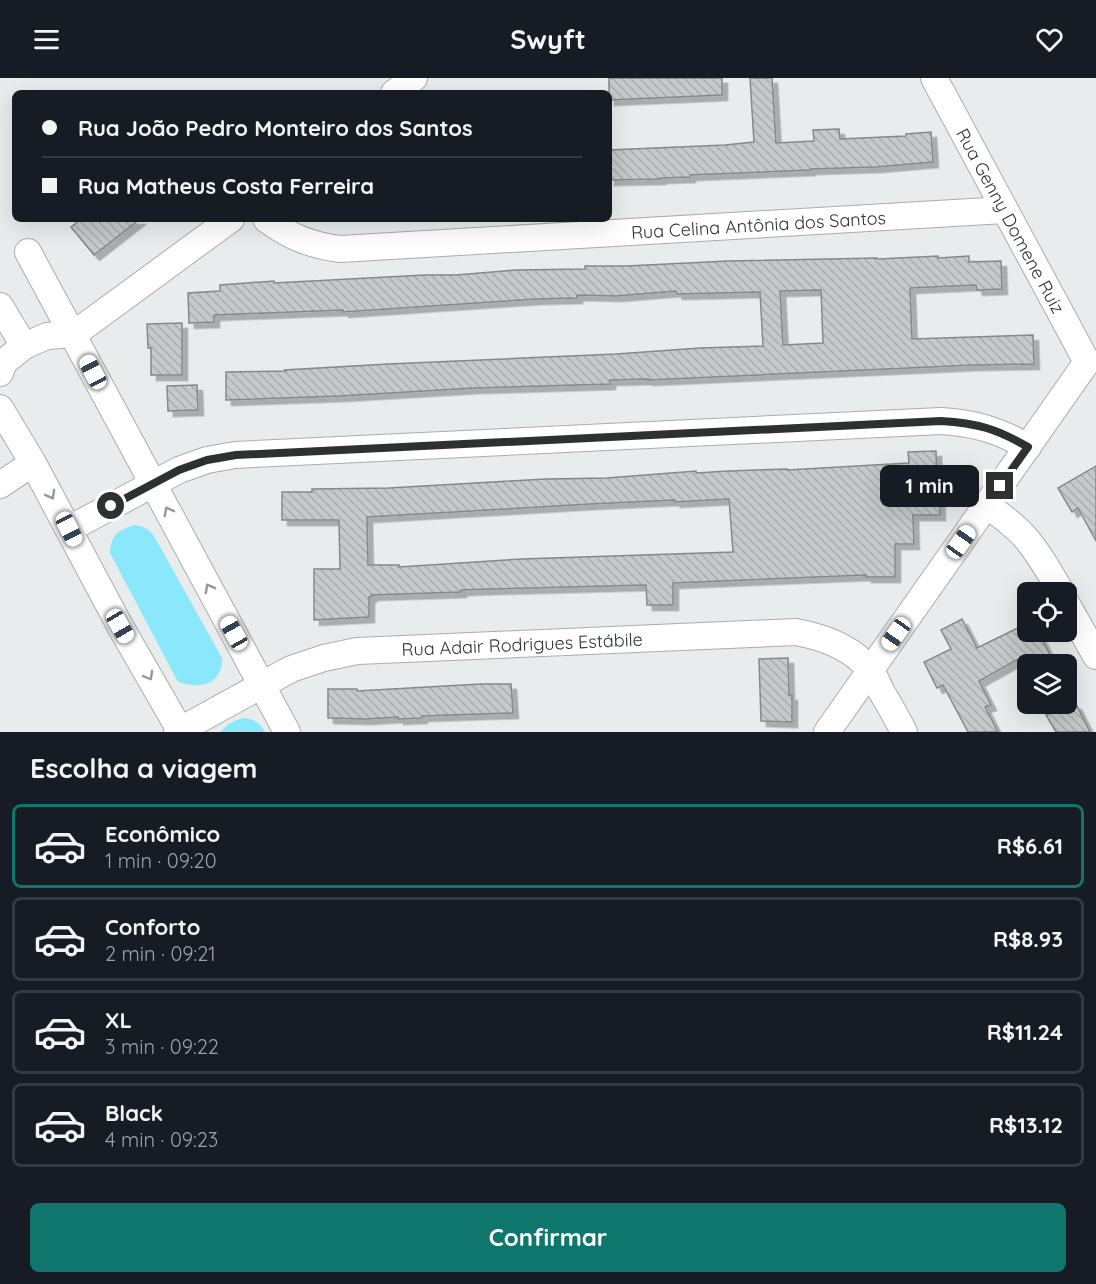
<!DOCTYPE html>
<html lang="pt">
<meta charset="utf-8">
<style>
body{margin:0;font-family:Quicksand,sans-serif;background:#20242c;color:#f1f3f6;height:100vh;display:flex;flex-direction:column;font-size:22px;white-space:nowrap}
*{box-sizing:border-box;margin:0}
p{font-size:20px;color:#9ea1a6}
.icon{flex:none;width:33px;height:33px;fill:none;stroke:currentColor;stroke-width:2;stroke-linecap:round;stroke-linejoin:round}
.map{position:relative;height:654px;overflow:hidden}
.details{display:flex;flex-direction:column;background:#171b24;flex:1}
.details>*{flex:none}
.hud{position:absolute;left:12px;top:12px;width:600px;height:132px;border-radius:9px;box-shadow:0 6px 24px #0002;display:grid;align-content:center;height:132px;padding:0 30px;background:#171b24}
.tools{position:absolute;left:1017px;top:504px;display:grid;gap:12px}
.tools a{display:grid;place-items:center;width:60px;height:60px;border-radius:9px;background:#171b24;box-shadow:0 6px 24px #0002;font-size:30px}
.end{position:absolute;width:27px;height:27px;margin:-14px;border:8px solid #2f3131;background:#fff;box-shadow:0 0 0 3px #fff}
.from{border-radius:50%}
.bubble{position:absolute;height:42px;border-radius:9px;background:#171b24;box-shadow:0 6px 24px #0002;font-size:20px;font-weight:700;line-height:42px;text-align:center}
.car{position:absolute;width:18px;height:36px;margin:-18px -9px;border-radius:8px;box-shadow:0 0 4px 2px #0007;background:linear-gradient(#fff 24%,#345 0 40%,#fff 0 76%,#345 0 86%,#fff 0)}
.hud b{display:flex;align-items:center;gap:21px;height:57px;font-size:22px}
.hud b+b{border-top:2px solid #363941}
.hud i{width:15px;height:15px;background:#f1f3f6}
ul{padding:0;list-style:none}
li{display:flex;align-items:center;gap:18px;height:84px;margin:0 12px 9px;padding:0 18px;border:3px solid #363941;border-radius:9px}
li div{flex:1}
li b{display:block;font-size:22px}
li em{font-style:normal;font-weight:700}
li.on{border-color:#0f766e}
li>.icon{width:54px;height:54px;stroke-width:1.5}
h2{padding:0 30px;font-size:27px;line-height:72px}
.button{display:flex;gap:12px;margin-top:auto;padding:12px 30px}
.button a{flex:1;height:69px;border-radius:9px;background:#0f766e;color:#fff;font-size:24px;font-weight:700;line-height:69px;text-align:center}
header{display:flex;justify-content:space-between;align-items:center;height:78px;padding:0 30px;background:#171b24;font-size:27px;font-weight:700}
.map>svg:first-child{display:block}
.green{fill:#8ae7fc}
.building{fill:url(#building-back-hatch);stroke:#85898a;stroke-width:1.5;fill-rule:evenodd;filter:url(#shadow)}
.lines{fill:none;stroke-linecap:round;stroke-linejoin:round}
.minor-casing{stroke:#a9adae;stroke-width:28}
.minor{stroke:#fff;stroke-width:26}
.oneway{stroke:#979898}
.route{stroke:#2f3131;stroke-width:8}
.labels{text-anchor:middle;dominant-baseline:central;stroke-width:4.5;stroke-linejoin:round;paint-order:stroke}
.street-label{font-size:18px;fill:#2f3131;stroke:#f5fafa}
</style>
<header><svg class="icon" aria-label="menu" viewBox="0 0 24 24"><path d="M4 6h16M4 12h16M4 18h16"/></svg>Swyft<svg class="icon" aria-label="heart" viewBox="0 0 24 24"><path d="M12 20l-8-8c-3-5 5-10 8-4 3-6 11-1 8 4z"/></svg></header>
<div class="map">
<svg width="1096" height="654" viewBox="0 0 1096 654">
<defs>
<pattern id="building-back-hatch" width="6" height="6" patternUnits="userSpaceOnUse" patternTransform="scale(1.5)"><rect width="6" height="6" fill="#c5c9ca"/><path d="M-1 5l2 2M0 0l6 6M5-1l2 2" fill="none" stroke="#aaadae"/></pattern>
<filter id="shadow"><feDropShadow dx="5.5" dy="5.5" stdDeviation="0" flood-color="#0004"/></filter>
</defs>
<rect width="100%" height="100%" fill="#e8eced"/>
<g class="green">
<path d="M 134,447 C 143,448 148,450 154,458 L 222,580 C 223,587 221,589 219,595 C 210,611 193,608 178,604 L 110,475 C 111,457 117,453 134,447 Z"/>
<path d="M 243,640 C 253,641 260,644 265,654 L 221,654 C 227,646 233,643 243,640 Z"/>
</g>
<g class="building">
<polygon points="609,0 722,0 722,17 609,22"/>
<polygon points="750,0 772,0 776,65 814,63 813,52 839,51 840,61 906,58 906,56 931,54 933,84 876,89 810,91 810,92 690,97 690,99 660,100 660,101 609,102 609,72 725,67 754,64"/>
<polygon points="81,141 140,141 94,177 71,149"/>
<path d="M 938,178 L 938,180 L 969,178 L 969,184 L 1001,183 L 1002,211 L 977,212 L 976,207 L 910,210 L 912,261 L 1033,257 L 1034,286 L 974,287 L 648,302 L 648,301 L 610,302 L 610,306 L 474,310 L 340,318 L 226,322 L 226,294 L 286,293 L 285,292 L 388,286 L 616,276 L 700,270 L 763,268 L 760,214 L 677,216 L 676,213 L 616,218 L 577,217 L 577,220 L 536,221 L 343,234 L 343,232 L 214,237 L 214,244 L 189,245 L 188,215 L 220,213 L 220,207 L 274,203 L 274,205 L 425,197 L 456,197 L 516,192 L 585,191 L 585,188 L 626,188 L 728,183 L 877,180 L 878,181 ZM 821,212 L 823,265 L 783,267 L 780,213 Z"/>
<polygon points="182,245 182,297 151,297 151,270 148,270 147,246"/>
<polygon points="197,307 198,332 168,333 167,308"/>
<path d="M 936,373 L 937,410 L 939,410 L 940,437 L 913,437 L 914,466 L 895,466 L 895,499 L 866,499 L 866,497 L 673,505 L 673,527 L 647,527 L 646,507 L 491,511 L 461,512 L 461,514 L 371,517 L 371,519 L 369,519 L 369,539 L 314,542 L 314,491 L 340,491 L 339,442 L 282,442 L 282,414 L 312,414 L 312,411 L 389,410 L 546,401 L 607,400 L 696,393 L 696,395 L 728,393 L 787,391 L 787,392 L 909,385 L 908,374 ZM 729,421 L 733,474 L 522,481 L 399,489 L 399,487 L 368,487 L 367,439 L 590,426 L 675,422 L 675,424 Z"/>
<polygon points="1096,388 1096,463 1078,430 1072,434 1058,410"/>
<polygon points="962,541 977,570 1028,545 1028,554 1038,554 1055,586 1024,586 1020,580 979,603 991,627 985,629 998,654 968,654 943,607 937,610 924,584 951,571 941,552"/>
<polygon points="788,580 789,617 792,617 792,644 761,643 759,581"/>
<polygon points="481,606 511,606 513,635 422,638 422,640 398,641 398,639 366,641 328,640 328,611 357,611 357,613"/>
<polygon points="1043,626 1076,626 1090,654 1056,654 1046,637 1049,636"/>
</g>
<g class="lines">
<g class="minor-casing">
<g id="minor">
<path id="s1" d="M 934,0 L 1087,284"/>
<polyline points="394,15 414,0"/>
<path id="s2" d="M 266,141 C 290,159 310,167 340,171 L 1005,132"/>
<polyline points="28,174 287,654"/>
<polyline points="0,228 24,268"/>
<polyline points="0,295 4,284 24,268 47,258 74,256 231,141"/>
<polyline points="0,330 33,385 120,548 181,654"/>
<polyline points="0,407 33,385"/>
<path d="M 987,427 C 1000,437 1013,446 1024,458 C 1039,475 1050,495 1061,514"/>
<path d="M 69,451 L 179,392 L 207,382 L 235,377 L 941,343 C 975,345 998,352 1028,369"/>
<polyline points="1066,525 1096,578"/>
<path id="s3" d="M 177,654 L 291,591 L 324,580 L 357,573 L 796,554 C 823,559 852,569 870,592 C 875,598 878,606 881,613 C 889,626 897,640 904,654"/>
<polyline points="827,654 1087,284"/>
</g>
</g>
<use href="#minor" class="minor"/>
</g>
<defs><path id="oneway-chevron" d="M-2-3.5L2.5 0L-2 3.5" fill="none" stroke-width="1.6" stroke-linecap="round" stroke-linejoin="round" transform="scale(1.5)"/></defs>
<g class="oneway">
<use href="#oneway-chevron" transform="translate(51 417) rotate(61)"/>
<use href="#oneway-chevron" transform="translate(168 433) rotate(-118)"/>
<use href="#oneway-chevron" transform="translate(209 510) rotate(-118)"/>
<use href="#oneway-chevron" transform="translate(149 598) rotate(60)"/>
</g>
<g class="lines">
<path class="route" d="M 111,428 L 179,392 L 207,382 L 236,377 L 941,343 C 977,345 997,351 1028,369 L 1000,408"/>
</g>
<g class="labels">
<g class="street-label">
<text stroke="none"><textPath href="#s1" startOffset="162">Rua Genny Domene Ruiz</textPath></text>
<text stroke="none"><textPath href="#s2" startOffset="500">Rua Celina Antônia dos Santos</textPath></text>
<text stroke="none"><textPath href="#s3" startOffset="364">Rua Adair Rodrigues Estábile</textPath></text>
</g>
</g>
</svg>
<div class="tools">
<a><svg class="icon" aria-label="locate" viewBox="0 0 24 24"><circle cx="12" cy="12" r="6"/><path d="M12 2v4M12 18v4M2 12h4M18 12h4"/></svg></a>
<a><svg class="icon" aria-label="layers" viewBox="0 0 24 24"><path d="M12 4l9 5-9 5-9-5zM3 14l9 5 9-5"/></svg></a>
</div>
<i class="end from" style="left:111px;top:428px"></i>
<i class="end" style="left:1000px;top:408px"></i>
<div class="bubble" style="left:880px;top:387px;width:99px">1 min</div>
<i class="car" style="left:93px;top:294px;rotate:332deg"></i>
<i class="car" style="left:69px;top:451px;rotate:153deg"></i>
<i class="car" style="left:961px;top:464px;rotate:35deg"></i>
<i class="car" style="left:120px;top:548px;rotate:150deg"></i>
<i class="car" style="left:234px;top:555px;rotate:331deg"></i>
<i class="car" style="left:896px;top:556px;rotate:215deg"></i>
<div class="hud">
<b><i class="from"></i>Rua João Pedro Monteiro dos Santos</b>
<b><i></i>Rua Matheus Costa Ferreira</b>
</div>
</div>
<section class="details">
<h2>Escolha a viagem</h2>
<ul>
<li class="on"><svg class="icon" aria-label="car" viewBox="0 0 24 24"><path d="M5 17H2v-5l4-1 3-4h7l3 4 3 1v5h-3M9 17h6M6 11h13"/><circle cx="7" cy="17" r="2"/><circle cx="17" cy="17" r="2"/></svg><div><b>Econômico</b><p>1 min · 09:20</p></div><em>R$6.61</em></li>
<li><svg class="icon" aria-label="car" viewBox="0 0 24 24"><path d="M5 17H2v-5l4-1 3-4h7l3 4 3 1v5h-3M9 17h6M6 11h13"/><circle cx="7" cy="17" r="2"/><circle cx="17" cy="17" r="2"/></svg><div><b>Conforto</b><p>2 min · 09:21</p></div><em>R$8.93</em></li>
<li><svg class="icon" aria-label="car" viewBox="0 0 24 24"><path d="M5 17H2v-5l4-1 3-4h7l3 4 3 1v5h-3M9 17h6M6 11h13"/><circle cx="7" cy="17" r="2"/><circle cx="17" cy="17" r="2"/></svg><div><b>XL</b><p>3 min · 09:22</p></div><em>R$11.24</em></li>
<li><svg class="icon" aria-label="car" viewBox="0 0 24 24"><path d="M5 17H2v-5l4-1 3-4h7l3 4 3 1v5h-3M9 17h6M6 11h13"/><circle cx="7" cy="17" r="2"/><circle cx="17" cy="17" r="2"/></svg><div><b>Black</b><p>4 min · 09:23</p></div><em>R$13.12</em></li>
</ul>
<div class="button"><a>Confirmar</a></div>
</section>
